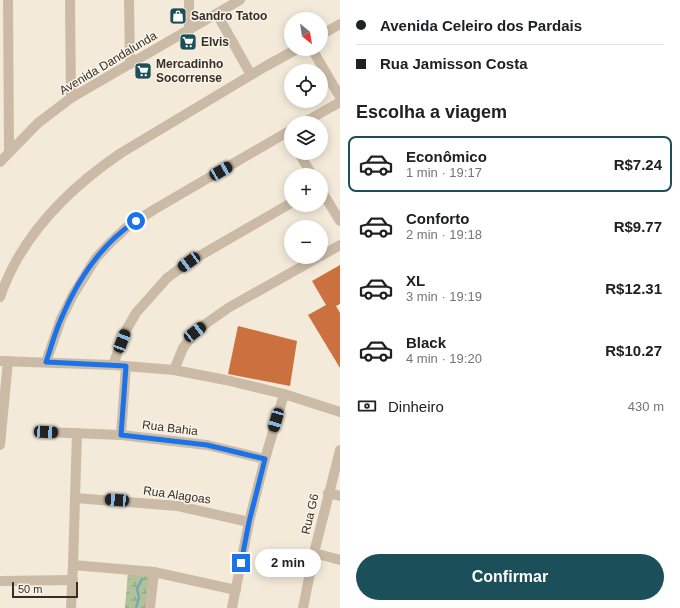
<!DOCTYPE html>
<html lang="pt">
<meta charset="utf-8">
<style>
body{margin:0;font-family:Arial,sans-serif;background:#f2f2f2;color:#202124;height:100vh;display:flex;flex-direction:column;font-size:15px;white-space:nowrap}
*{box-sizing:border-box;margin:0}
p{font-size:13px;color:#757577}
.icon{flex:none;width:22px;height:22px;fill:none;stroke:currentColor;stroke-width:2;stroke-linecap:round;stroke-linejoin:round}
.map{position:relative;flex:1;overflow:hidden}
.drawer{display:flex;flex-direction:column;background:#fff;width:340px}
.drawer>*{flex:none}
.guide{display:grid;align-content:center;height:88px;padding:0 16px;background:#fff}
.needle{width:26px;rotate:150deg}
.controls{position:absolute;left:284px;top:12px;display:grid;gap:8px}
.controls a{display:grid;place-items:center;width:44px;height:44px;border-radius:50%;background:#fff;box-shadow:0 2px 10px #0003;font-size:20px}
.scale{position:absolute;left:12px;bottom:10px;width:66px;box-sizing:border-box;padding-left:4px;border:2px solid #372e27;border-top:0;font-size:11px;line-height:14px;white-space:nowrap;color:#372e27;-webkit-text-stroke:3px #faf3e7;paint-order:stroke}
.end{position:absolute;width:18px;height:18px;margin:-9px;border:5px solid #1a73e8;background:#fff;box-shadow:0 0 0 2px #fff}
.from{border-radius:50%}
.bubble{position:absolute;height:28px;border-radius:14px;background:#fff;box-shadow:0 2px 10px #0003;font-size:13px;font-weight:700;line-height:28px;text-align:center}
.car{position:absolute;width:12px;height:24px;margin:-12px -6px;border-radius:5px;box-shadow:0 0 3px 1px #0007;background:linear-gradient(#222 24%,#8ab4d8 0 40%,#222 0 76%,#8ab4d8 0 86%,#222 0)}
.guide b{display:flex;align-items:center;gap:14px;height:38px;font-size:15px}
.guide b+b{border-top:1px solid #e0e0e0}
.guide i{width:10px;height:10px;background:#202124}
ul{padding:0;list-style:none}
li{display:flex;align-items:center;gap:12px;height:56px;margin:0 8px 6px;padding:0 8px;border:2px solid transparent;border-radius:8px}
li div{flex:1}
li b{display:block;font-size:15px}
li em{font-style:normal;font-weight:700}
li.on{border-color:#1b4f5a}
li>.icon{width:36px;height:36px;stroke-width:1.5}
h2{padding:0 16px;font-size:18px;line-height:48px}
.pay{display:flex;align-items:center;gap:10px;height:44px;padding:0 16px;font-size:15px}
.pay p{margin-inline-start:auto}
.cta{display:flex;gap:8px;margin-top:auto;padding:8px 16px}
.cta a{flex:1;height:46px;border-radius:24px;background:#1b4f5a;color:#fff;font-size:16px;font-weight:700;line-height:46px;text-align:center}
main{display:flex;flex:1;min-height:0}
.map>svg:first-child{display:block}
.wetland{fill:url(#wetland-marsh)}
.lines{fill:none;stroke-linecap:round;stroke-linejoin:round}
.stream{stroke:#78a8b1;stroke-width:2.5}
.building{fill:#cb7140}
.minor{stroke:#cbbba6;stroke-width:10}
.route{stroke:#1a73e8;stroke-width:5}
.labels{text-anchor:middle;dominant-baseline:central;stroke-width:3;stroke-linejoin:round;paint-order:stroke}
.poi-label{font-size:12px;font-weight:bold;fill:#372e27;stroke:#faf3e7;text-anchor:start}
.street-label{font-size:12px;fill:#372e27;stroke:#faf3e7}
</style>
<main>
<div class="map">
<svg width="340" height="608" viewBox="0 0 340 608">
<defs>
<pattern id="wetland-marsh" width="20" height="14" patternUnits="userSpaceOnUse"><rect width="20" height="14" fill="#b0c299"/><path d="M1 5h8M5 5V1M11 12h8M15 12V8" fill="none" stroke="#909e7d"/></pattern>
</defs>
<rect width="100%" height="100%" fill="#f3eada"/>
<polygon class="wetland" points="128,572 150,574 146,608 125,608"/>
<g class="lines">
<polyline class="stream" points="136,608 139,598 137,589 142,579"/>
</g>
<g class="building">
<polygon points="340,265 340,304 336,306 340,313 340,368 308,315 326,305 312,281"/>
<polygon points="238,326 297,341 290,386 228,374"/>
</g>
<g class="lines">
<g class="minor">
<polyline points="8,0 9,151"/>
<polyline points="70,0 71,98"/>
<polyline points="129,0 130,64"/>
<polyline points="189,0 189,30"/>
<polyline points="217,14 251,75"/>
<polyline points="321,35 340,24"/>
<polyline points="312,49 340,97"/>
<polyline points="303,123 340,102"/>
<polyline points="299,153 312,175"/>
<polyline points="0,162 38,123 71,98 240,0"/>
<polyline points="321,190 340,221"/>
<polyline points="321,256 340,245"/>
<path d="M 0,297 C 21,236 68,189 121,153 L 266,66 L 297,49"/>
<polyline points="0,361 113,365 174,370 226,380 284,394 340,412"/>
<polyline points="46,362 61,319 73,295 96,258 111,242 127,227 155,209 291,130"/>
<polyline points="113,365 125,332 136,313 167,278 189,262 291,203"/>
<polyline points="174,370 183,348 195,332 204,325 228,308 319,257"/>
<polyline points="45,432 121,435 207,445 265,459"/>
<polyline points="121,435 126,366"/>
<polyline points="0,445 8,361"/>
<polyline points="328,493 340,496"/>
<polyline points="75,498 178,506 249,522"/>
<polyline points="314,553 340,560"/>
<polyline points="73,565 154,572 236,590"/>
<polyline points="0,581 73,580"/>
<polyline points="71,608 73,565 77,433"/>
<polyline points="150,608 154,572"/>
<polyline points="232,608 249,522 265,459 284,394"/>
<polyline points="303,608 314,553 340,450"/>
</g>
</g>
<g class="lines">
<path class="route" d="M 136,221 C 101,244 77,281 61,319 C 55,332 51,348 46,362 L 126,366 L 121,435 L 207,445 L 265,459 L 249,522 L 241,563"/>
</g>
<defs>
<g id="shop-square" transform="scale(0.9)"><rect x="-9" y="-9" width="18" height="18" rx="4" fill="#1b4f5a" stroke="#faf3e7"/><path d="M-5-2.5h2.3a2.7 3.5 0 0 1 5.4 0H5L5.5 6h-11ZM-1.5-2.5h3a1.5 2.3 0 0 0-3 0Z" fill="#fff"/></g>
<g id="supermarket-square" transform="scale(0.9)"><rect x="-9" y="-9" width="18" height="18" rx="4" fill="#1b4f5a" stroke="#faf3e7"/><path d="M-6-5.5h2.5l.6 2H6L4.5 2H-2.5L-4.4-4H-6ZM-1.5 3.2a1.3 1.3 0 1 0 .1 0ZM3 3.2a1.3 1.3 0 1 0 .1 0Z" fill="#fff"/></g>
</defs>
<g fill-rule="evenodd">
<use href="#shop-square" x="178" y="16"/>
<use href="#supermarket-square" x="188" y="42"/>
<use href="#supermarket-square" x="143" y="71"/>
</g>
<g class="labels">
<g class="poi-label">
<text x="191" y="16">Sandro Tatoo</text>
<text x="201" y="42">Elvis</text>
<text x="156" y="64">Mercadinho<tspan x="156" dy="14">Socorrense</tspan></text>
</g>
<g class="street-label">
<text transform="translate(108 63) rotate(-31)">Avenida Dandalunda</text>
<text transform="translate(170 428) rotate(7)">Rua Bahia</text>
<text transform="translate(177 495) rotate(8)">Rua Alagoas</text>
<text transform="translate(310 514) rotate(-77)">Rua G6</text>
</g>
</g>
</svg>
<div class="controls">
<a><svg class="needle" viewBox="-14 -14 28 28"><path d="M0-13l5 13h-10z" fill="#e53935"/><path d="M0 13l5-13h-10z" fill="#757577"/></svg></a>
<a><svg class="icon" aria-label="locate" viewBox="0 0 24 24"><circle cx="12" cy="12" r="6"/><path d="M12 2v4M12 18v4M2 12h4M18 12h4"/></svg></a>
<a><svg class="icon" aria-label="layers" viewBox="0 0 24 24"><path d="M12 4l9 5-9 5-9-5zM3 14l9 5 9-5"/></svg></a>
<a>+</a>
<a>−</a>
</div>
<div class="scale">50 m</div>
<i class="end from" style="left:136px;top:221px"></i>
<i class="end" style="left:241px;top:563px"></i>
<div class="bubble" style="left:255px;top:549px;width:66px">2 min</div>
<i class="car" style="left:221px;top:171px;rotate:60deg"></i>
<i class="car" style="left:189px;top:262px;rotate:234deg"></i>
<i class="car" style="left:195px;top:332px;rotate:52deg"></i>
<i class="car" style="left:122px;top:341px;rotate:21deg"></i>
<i class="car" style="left:276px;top:420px;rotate:196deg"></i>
<i class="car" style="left:46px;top:432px;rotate:93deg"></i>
<i class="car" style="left:117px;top:500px;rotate:274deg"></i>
</div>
<section class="drawer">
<div class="guide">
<b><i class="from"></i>Avenida Celeiro dos Pardais</b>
<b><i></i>Rua Jamisson Costa</b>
</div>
<h2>Escolha a viagem</h2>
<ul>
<li class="on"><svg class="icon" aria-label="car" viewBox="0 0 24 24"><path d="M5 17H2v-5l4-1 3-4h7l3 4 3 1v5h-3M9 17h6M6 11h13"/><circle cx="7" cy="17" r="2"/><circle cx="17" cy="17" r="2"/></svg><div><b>Econômico</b><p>1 min · 19:17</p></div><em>R$7.24</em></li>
<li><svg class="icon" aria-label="car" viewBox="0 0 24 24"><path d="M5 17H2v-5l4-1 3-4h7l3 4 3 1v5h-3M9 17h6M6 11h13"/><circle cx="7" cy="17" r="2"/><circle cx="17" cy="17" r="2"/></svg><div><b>Conforto</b><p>2 min · 19:18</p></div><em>R$9.77</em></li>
<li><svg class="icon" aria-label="car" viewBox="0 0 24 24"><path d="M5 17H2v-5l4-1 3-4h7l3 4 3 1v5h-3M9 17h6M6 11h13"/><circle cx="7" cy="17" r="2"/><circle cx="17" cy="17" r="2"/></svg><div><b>XL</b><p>3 min · 19:19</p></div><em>R$12.31</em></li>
<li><svg class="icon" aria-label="car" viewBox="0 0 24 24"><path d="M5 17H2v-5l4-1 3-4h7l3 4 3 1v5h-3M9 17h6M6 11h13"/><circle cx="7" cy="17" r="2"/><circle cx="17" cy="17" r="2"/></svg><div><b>Black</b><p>4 min · 19:20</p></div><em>R$10.27</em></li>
</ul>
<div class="pay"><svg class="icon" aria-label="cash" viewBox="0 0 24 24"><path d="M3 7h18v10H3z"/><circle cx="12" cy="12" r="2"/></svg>Dinheiro<p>430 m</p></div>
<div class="cta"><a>Confirmar</a></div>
</section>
</main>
